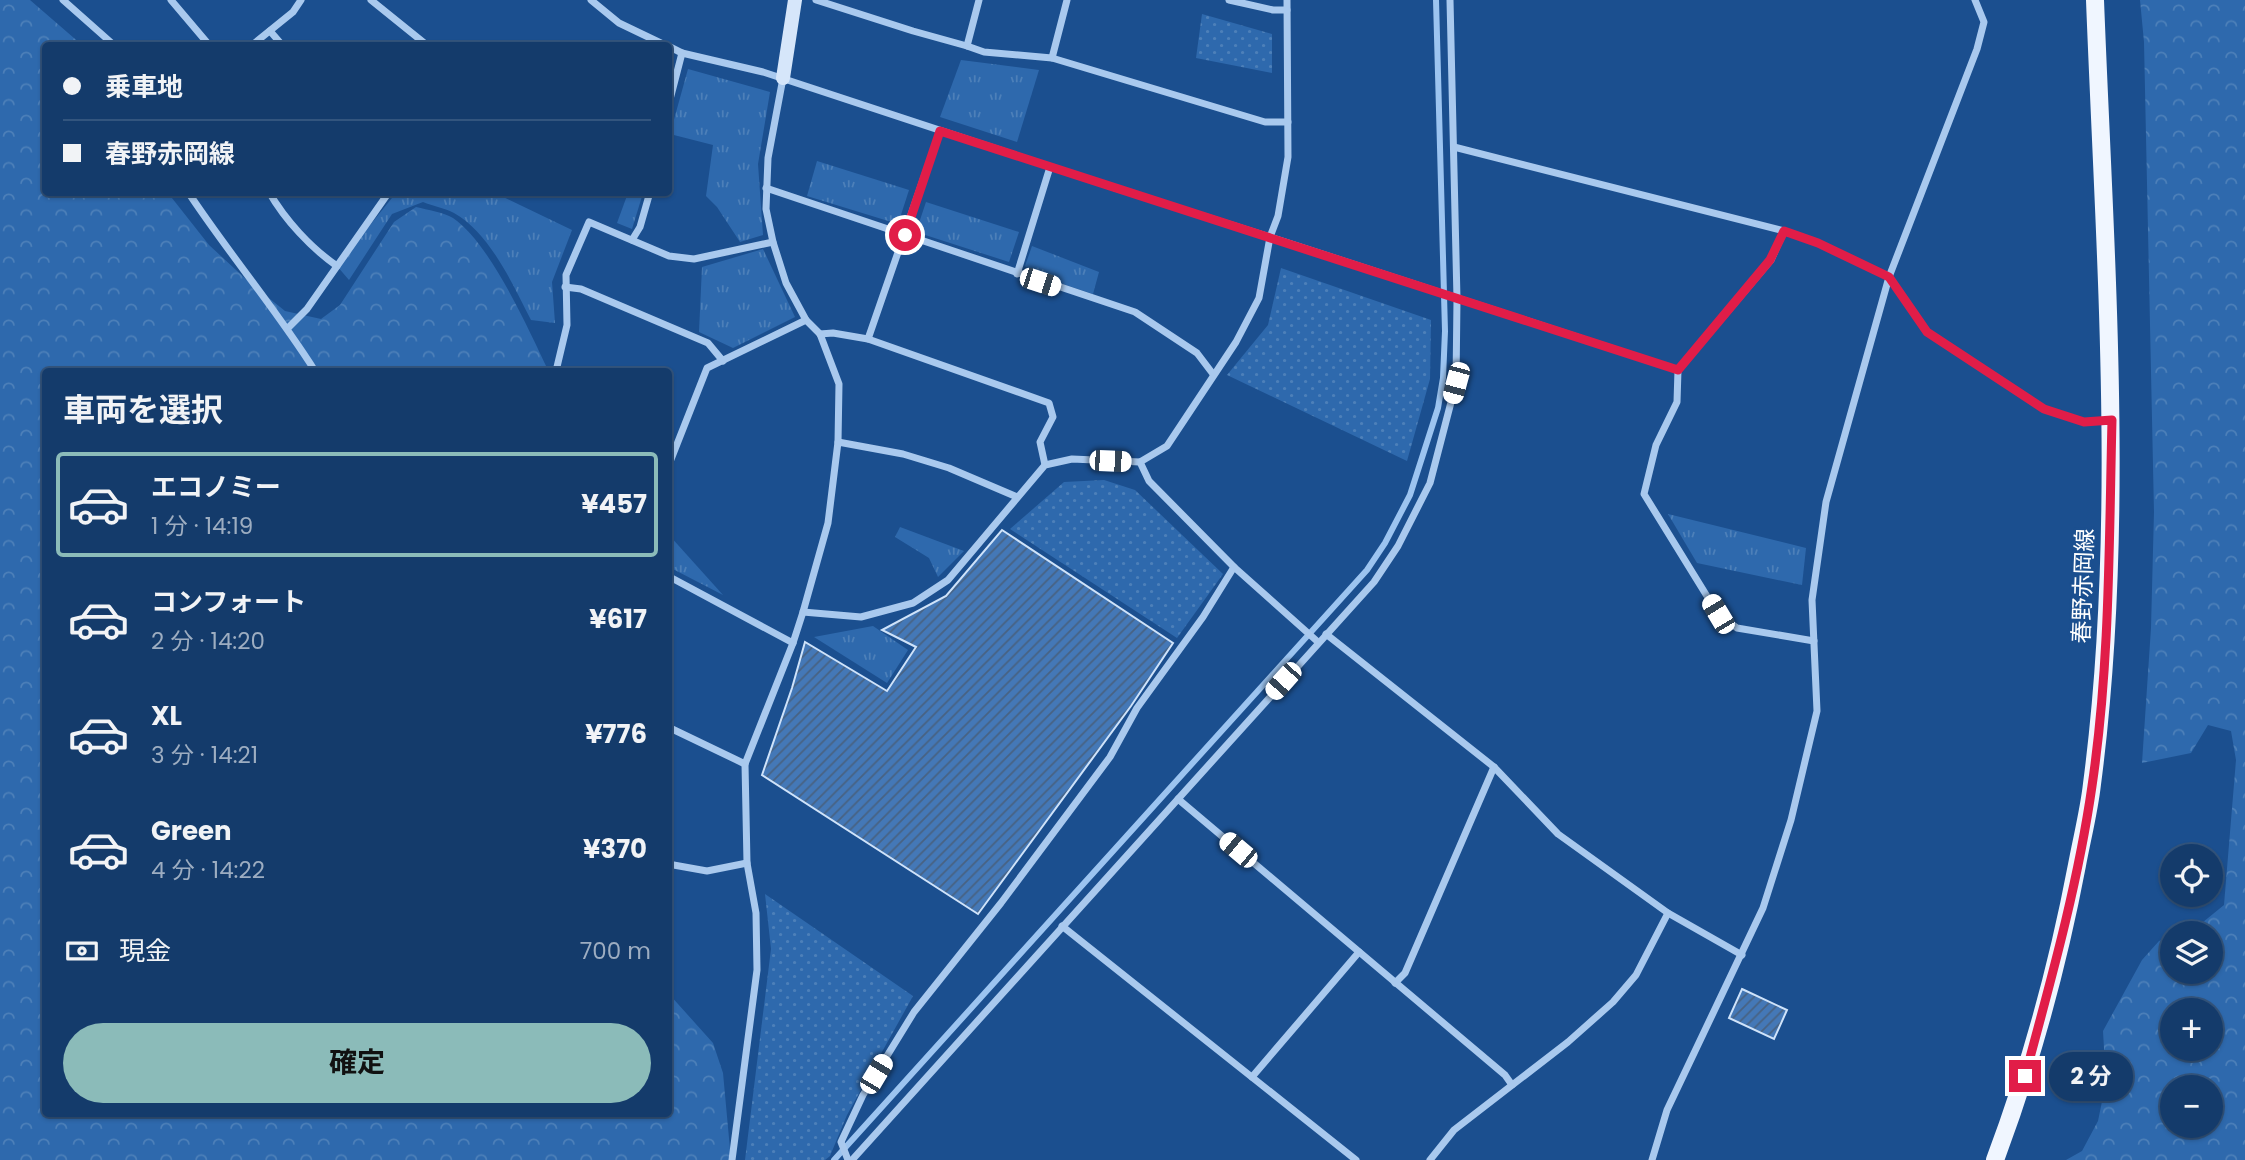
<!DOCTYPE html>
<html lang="ja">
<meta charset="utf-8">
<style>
body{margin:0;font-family:Poppins,"Noto Sans JP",sans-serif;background:#214673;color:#f1f3f6;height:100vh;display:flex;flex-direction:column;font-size:26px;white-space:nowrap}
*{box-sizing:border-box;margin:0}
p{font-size:23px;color:#9dadc1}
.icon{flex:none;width:38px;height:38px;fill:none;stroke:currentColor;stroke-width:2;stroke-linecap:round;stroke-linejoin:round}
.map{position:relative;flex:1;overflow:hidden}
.panel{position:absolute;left:42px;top:368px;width:630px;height:749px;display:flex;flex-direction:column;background:#143b6b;border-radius:7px;box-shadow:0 2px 5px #0004,0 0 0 2px #33557e}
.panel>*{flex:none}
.hud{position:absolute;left:42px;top:42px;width:630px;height:154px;border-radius:7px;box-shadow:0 2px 5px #0004,0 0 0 2px #33557e;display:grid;align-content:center;height:154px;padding:0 21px;background:#143b6b}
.fabs{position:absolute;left:2160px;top:844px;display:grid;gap:14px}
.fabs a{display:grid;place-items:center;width:63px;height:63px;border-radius:50%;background:#143b6b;box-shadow:0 2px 5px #0004,0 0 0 2px #33557e;font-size:35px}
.end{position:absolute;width:32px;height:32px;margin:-16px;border:9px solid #e11d48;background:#fff;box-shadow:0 0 0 4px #fff}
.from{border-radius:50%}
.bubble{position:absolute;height:49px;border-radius:24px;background:#143b6b;box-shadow:0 2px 5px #0004,0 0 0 2px #33557e;font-size:23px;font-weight:700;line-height:49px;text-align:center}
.car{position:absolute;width:21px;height:42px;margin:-21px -10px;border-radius:9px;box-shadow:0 0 5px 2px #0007;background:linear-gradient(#fff 24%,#345 0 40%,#fff 0 76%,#345 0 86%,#fff 0)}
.hud b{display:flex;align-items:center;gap:24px;height:66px;font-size:26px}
.hud b+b{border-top:2px solid #33557e}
.hud i{width:18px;height:18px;background:#f1f3f6}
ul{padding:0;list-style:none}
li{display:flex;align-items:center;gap:21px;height:105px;margin:0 14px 10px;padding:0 7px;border:4px solid transparent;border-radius:7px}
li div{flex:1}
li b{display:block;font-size:26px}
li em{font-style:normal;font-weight:700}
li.current{border-color:#8bbbb9}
li>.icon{width:63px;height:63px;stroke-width:1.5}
h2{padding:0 21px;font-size:32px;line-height:84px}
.pay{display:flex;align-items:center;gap:18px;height:77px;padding:0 21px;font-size:26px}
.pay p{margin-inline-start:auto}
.action{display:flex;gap:14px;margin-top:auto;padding:14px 21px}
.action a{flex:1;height:80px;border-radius:42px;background:#8bbbb9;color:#111;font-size:28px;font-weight:700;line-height:80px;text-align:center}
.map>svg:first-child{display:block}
.grass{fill:url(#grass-dots)}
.forest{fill:url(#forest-crowns);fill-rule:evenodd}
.park{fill:url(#park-tufts)}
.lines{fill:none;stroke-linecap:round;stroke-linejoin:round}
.stream{stroke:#9cc4f0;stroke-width:6}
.building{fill:url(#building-hatch);stroke:#cfe3fa;stroke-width:2}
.street{stroke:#a9c9ee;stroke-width:7}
.secondary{stroke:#d6e6fa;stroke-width:14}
.primary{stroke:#f0f6ff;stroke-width:18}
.route{stroke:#e11d48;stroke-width:9}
.labels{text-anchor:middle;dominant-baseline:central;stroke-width:5;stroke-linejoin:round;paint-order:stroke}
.street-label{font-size:23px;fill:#fff;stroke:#1b4f8f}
</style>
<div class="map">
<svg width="2245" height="1160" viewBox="0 0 2245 1160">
<defs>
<pattern id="grass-dots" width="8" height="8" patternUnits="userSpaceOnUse" patternTransform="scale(1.75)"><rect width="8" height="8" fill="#2e69ad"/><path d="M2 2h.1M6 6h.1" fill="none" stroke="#4d80b9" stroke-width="1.8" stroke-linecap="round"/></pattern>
<pattern id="forest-crowns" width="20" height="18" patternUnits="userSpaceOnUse" patternTransform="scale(1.75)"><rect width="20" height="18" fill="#2e69ad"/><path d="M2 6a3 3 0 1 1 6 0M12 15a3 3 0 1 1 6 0" fill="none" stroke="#4d80b9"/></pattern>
<pattern id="park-tufts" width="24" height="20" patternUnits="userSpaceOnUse" patternTransform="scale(1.75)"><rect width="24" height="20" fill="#2e69ad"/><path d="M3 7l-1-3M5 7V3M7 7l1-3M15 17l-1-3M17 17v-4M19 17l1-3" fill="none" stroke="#4d80b9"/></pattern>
<pattern id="building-hatch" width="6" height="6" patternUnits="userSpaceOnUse" patternTransform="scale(1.75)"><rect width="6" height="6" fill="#4478b7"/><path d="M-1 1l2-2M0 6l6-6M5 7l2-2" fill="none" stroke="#486282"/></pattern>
</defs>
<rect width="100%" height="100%" fill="#1b4f8f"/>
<g class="grass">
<polygon points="1202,14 1272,34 1272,73 1196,58"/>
<polygon points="1281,268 1431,320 1430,379 1407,461 1227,375 1268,325"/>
<polygon points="1104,480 1135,490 1223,574 1177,638 1010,529 1064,482"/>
<polygon points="765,894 913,996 847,1115 830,1156 825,1160 745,1160 771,949"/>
</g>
<g class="forest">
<path d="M 0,0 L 30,0 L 82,45 L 46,46 L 46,192 L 168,193 L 209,245 L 249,282 L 285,311 L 321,319 L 340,305 L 394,222 L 416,207 C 428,210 443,212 453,218 C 490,243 528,328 548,370 L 46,371 L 46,1113 L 668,1113 L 669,994 L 713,1043 L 723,1073 L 731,1160 L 0,1160 Z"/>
<path d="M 2140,0 L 2245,0 L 2245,1160 L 2066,1160 L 2082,1151 L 2098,1121 L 2106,1082 L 2103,1031 L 2142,960 L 2159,941 L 2172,936 L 2172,971 L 2210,971 L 2210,933 L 2181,933 L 2197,927 L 2224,905 L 2236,760 L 2231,731 L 2208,725 L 2191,753 L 2142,763 L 2151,628 L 2154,512 L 2144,42 ZM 2172,1010 L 2210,1010 L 2210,1048 L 2172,1048 ZM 2172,1087 L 2210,1087 L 2210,1125 L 2172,1125 Z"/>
</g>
<g class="park">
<polygon points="961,60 1039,70 1017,142 940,117"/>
<polygon points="688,69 770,92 758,164 763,235 740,242 717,207 706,196 713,145 670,134"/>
<polygon points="817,161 909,190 898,224 807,196"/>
<path d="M 396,193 L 495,193 L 572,230 L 552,282 L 555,323 L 531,320 C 513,285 490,233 454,213 C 445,208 433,206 423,202 L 392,214 L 349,280 L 337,266 Z"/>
<polygon points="628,193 643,193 632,229 617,223"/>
<polygon points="926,202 1019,232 1009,262 916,232"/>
<polygon points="1032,246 1099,272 1093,294 1033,274 1025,266"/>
<polygon points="763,249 795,317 733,348 699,332 702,267"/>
<polygon points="1668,514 1806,548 1802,585 1697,563"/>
<polygon points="900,527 964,551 938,577 929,558 895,537"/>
<polygon points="669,535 723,595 669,567"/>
<polygon points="873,626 908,650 887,683 814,637"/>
</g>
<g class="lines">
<polyline class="stream" points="834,1160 1367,570 1385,543 1410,495 1438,408 1443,378 1445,331 1436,0"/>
</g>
<g class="building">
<polygon points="1002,530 1173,643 1131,706 978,914 762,775 792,688 805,642 887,691 916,647 882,630 946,596"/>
<polygon points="1742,989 1787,1010 1774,1039 1729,1018"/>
</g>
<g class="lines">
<g class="street">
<polyline points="63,0 115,46"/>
<polyline points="171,0 210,46"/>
<polyline points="371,0 428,46"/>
<polyline points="591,0 619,23 667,46"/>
<polyline points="816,0 913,31 967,46"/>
<polyline points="979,0 967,46 984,52 1052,58"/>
<polyline points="1067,0 1052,58 1265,122 1288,122"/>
<polyline points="1229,0 1273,10 1287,10"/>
<polyline points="270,31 283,46"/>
<polyline points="251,46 293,12 301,0"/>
<polyline points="668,46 682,53 763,72 1115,188 1270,237 1678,370 1771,260 1784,231"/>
<polyline points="668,107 682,53"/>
<polyline points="1454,147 1784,231 1818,243 1889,277 1977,49 1984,22 1975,0"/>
<polyline points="766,188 1135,312 1197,353 1213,374"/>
<path d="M 188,192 C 229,254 276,309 315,371"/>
<path d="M 269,192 C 285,220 311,248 337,266"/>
<polyline points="632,240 640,227 650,192"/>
<polyline points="1017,274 1050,167"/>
<polyline points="1889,277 1927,332 2044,409 2084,422 2110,420"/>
<polyline points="565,287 581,289 708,343 723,361"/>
<polyline points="288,328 307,309 389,192"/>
<polyline points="820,334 833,333 868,339 1049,403 1053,417 1040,442 1045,465"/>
<polyline points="868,339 940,131"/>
<polyline points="1678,370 1677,402 1656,445 1644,494 1718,614 1737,628 1814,641"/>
<polyline points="556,371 567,325 566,275 589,222 669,256 694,259 773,242"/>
<polyline points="838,442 903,454 949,468 1017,497"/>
<polyline points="1140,462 1149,481 1234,567 1318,642"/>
<polyline points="668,467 707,368 806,320"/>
<polyline points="668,576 793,643"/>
<polyline points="803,612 861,617 913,603 948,580 1045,465 1072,459 1140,462 1167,446 1236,342 1259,298 1270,237 1278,216 1288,157 1287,0"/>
<polyline points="1326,634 1494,767 1558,834 1668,913 1742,955"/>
<polyline points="668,727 745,764"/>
<polyline points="1178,799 1505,1075 1512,1085"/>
<polyline points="668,864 707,871 747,863"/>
<polyline points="1062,926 1356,1160"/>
<polyline points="1395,983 1405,973 1494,767"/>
<polyline points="1252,1077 1359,952"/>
<polyline points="732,1160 757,970 756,913 747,863 745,764 793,643 803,612 828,523 838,442 839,384 820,334 806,320 786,283 773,242 766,209 768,158 783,78"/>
<polyline points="848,1160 841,1142 863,1095 914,1012 1001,903 1110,757 1137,708 1203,617 1234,567"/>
<polyline points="852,1160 1374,582 1398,546 1430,483 1456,383 1457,299 1450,0"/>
<polyline points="1430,1160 1454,1130 1568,1042 1613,1002 1636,975 1668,913"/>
<polyline points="1652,1160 1667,1110 1763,908 1791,820 1817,711 1812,600 1826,502 1889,277"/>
</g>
<polyline class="secondary" points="783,78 795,0"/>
<path class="primary" d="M 1995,1160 C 2031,1064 2058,965 2077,865 C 2082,838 2089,811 2092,784 C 2126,524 2105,261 2095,0"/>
</g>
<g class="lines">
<path class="route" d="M 905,235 L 940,131 L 1678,370 L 1770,260 L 1784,231 L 1818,243 L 1889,277 L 1927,332 L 2044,409 L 2084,422 L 2112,420 C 2109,542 2110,665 2092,786 C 2078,884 2051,980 2025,1076"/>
</g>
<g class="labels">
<g class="street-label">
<text transform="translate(2083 586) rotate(-88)">春野赤岡線</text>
</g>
</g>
</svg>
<div class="fabs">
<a><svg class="icon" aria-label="locate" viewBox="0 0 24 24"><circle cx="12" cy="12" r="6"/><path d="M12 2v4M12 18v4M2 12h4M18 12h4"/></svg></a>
<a><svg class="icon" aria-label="layers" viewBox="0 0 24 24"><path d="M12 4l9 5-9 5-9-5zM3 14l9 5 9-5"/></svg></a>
<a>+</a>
<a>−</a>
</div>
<i class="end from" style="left:905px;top:235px"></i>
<i class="end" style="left:2025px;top:1076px"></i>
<div class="bubble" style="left:2049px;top:1052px;width:84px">2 分</div>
<i class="car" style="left:1040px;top:282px;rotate:108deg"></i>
<i class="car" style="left:1456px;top:383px;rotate:195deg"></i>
<i class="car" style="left:1110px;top:461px;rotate:92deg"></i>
<i class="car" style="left:1718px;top:614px;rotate:329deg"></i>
<i class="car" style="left:1283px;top:681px;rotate:222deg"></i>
<i class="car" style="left:1238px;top:850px;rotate:310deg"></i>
<i class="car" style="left:876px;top:1074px;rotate:31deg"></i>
<div class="hud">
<b><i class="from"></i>乗車地</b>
<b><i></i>春野赤岡線</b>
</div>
<section class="panel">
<h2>車両を選択</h2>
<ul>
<li class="current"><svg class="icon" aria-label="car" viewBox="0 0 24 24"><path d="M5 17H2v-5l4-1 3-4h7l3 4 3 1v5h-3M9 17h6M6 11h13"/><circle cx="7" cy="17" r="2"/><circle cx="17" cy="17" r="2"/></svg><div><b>エコノミー</b><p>1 分 · 14:19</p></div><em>¥457</em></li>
<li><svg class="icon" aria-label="car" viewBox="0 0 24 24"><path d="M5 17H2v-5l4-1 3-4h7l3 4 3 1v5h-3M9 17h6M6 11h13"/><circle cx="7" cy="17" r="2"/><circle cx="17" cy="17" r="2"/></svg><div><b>コンフォート</b><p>2 分 · 14:20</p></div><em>¥617</em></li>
<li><svg class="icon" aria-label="car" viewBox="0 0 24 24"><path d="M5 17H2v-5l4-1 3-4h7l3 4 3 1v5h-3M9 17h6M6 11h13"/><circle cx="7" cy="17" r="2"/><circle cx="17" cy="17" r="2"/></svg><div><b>XL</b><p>3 分 · 14:21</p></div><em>¥776</em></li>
<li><svg class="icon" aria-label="car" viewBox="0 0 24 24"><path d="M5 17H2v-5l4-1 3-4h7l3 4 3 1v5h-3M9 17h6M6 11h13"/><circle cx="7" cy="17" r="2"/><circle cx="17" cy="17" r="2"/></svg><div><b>Green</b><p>4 分 · 14:22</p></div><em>¥370</em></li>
</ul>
<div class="pay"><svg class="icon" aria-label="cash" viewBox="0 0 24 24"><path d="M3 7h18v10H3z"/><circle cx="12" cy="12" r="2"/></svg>現金<p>700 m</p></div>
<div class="action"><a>確定</a></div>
</section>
</div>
